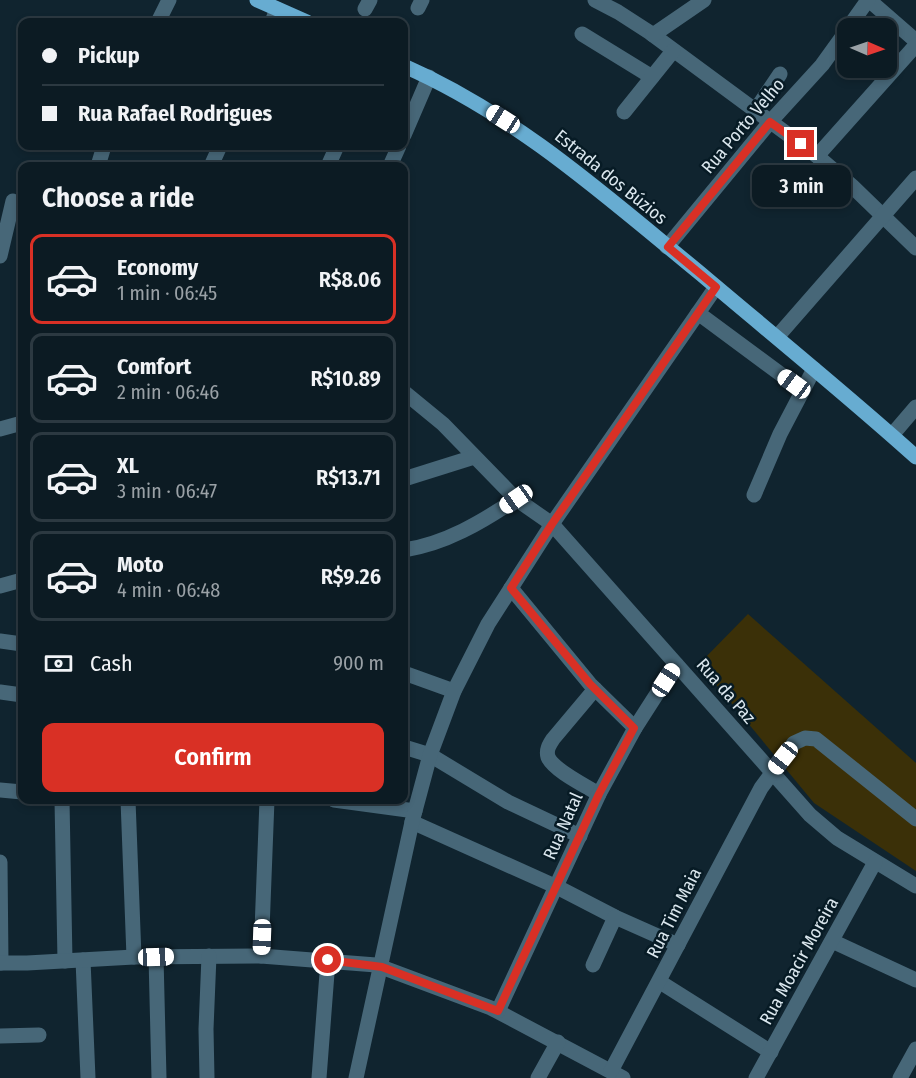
<!DOCTYPE html>
<meta charset="utf-8">
<style>
body{margin:0;font-family:"Fira Sans Condensed",sans-serif;background:#15242b;color:#f1f3f6;height:100vh;display:flex;flex-direction:column;font-size:22px;white-space:nowrap}
*{box-sizing:border-box;margin:0}
p{font-size:20px;color:#9aa1a6}
.icon{flex:none;width:33px;height:33px;fill:none;stroke:currentColor;stroke-width:2;stroke-linecap:round;stroke-linejoin:round}
.map{position:relative;flex:1;overflow:hidden}
.panel{position:absolute;left:18px;top:162px;width:390px;height:642px;display:flex;flex-direction:column;background:#0c1b23;border-radius:12px;box-shadow:0 3px 9px #0003,0 0 0 2px #2c3941}
.panel>*{flex:none}
.banner{position:absolute;left:18px;top:18px;width:390px;height:132px;border-radius:12px;box-shadow:0 3px 9px #0003,0 0 0 2px #2c3941;display:grid;align-content:center;height:132px;padding:0 24px;background:#0c1b23}
.needle{width:39px;rotate:92deg}
.fabs{position:absolute;left:837px;top:18px;display:grid;gap:12px}
.fabs a{display:grid;place-items:center;width:60px;height:60px;border-radius:12px;background:#0c1b23;box-shadow:0 3px 9px #0003,0 0 0 2px #2c3941;font-size:30px}
.end{position:absolute;width:27px;height:27px;margin:-14px;border:8px solid #d93025;background:#fff;box-shadow:0 0 0 3px #fff}
.from{border-radius:50%}
.bubble{position:absolute;height:42px;border-radius:12px;background:#0c1b23;box-shadow:0 3px 9px #0003,0 0 0 2px #2c3941;font-size:20px;font-weight:600;line-height:42px;text-align:center}
.car{position:absolute;width:18px;height:36px;margin:-18px -9px;border-radius:8px;box-shadow:0 0 4px 2px #0007;background:linear-gradient(#fff 24%,#345 0 40%,#fff 0 76%,#345 0 86%,#fff 0)}
.banner b{display:flex;align-items:center;gap:21px;height:57px;font-size:22px}
.banner b+b{border-top:2px solid #2c3941}
.banner i{width:15px;height:15px;background:#f1f3f6}
ul{padding:0;list-style:none}
li{display:flex;align-items:center;gap:18px;height:90px;margin:0 12px 9px;padding:0 12px;border:3px solid #2c3941;border-radius:12px}
li div{flex:1}
li b{display:block;font-size:22px}
li em{font-style:normal;font-weight:600}
li.active{border-color:#d93025}
li>.icon{width:54px;height:54px;stroke-width:1.5}
h2{padding:0 24px;font-size:27px;line-height:72px}
.pay{display:flex;align-items:center;gap:15px;height:66px;padding:0 24px;font-size:22px}
.pay p{margin-inline-start:auto}
.cta{display:flex;gap:12px;margin-top:auto;padding:12px 24px}
.cta a{flex:1;height:69px;border-radius:12px;background:#d93025;color:#fff;font-size:24px;font-weight:600;line-height:69px;text-align:center}
.map>svg:first-child{display:block}
.green{fill:#3b3008}
.lines{fill:none;stroke-linecap:round;stroke-linejoin:round}
.minor{stroke:#476778;stroke-width:15}
.major{stroke:#67acd1;stroke-width:15}
.route{stroke:#d93025;stroke-width:8}
.labels{text-anchor:middle;dominant-baseline:central;stroke-width:5;stroke-linejoin:round;paint-order:stroke}
.street-label{font-size:18px;fill:#dbe7ee;stroke:#071b25}
</style>
<div class="map">
<svg width="916" height="1078" viewBox="0 0 916 1078">
<rect width="100%" height="100%" fill="#10242f"/>
<polygon class="green" points="748,614 916,763 916,871 814,803 699,664"/>
<g class="lines">
<g class="minor">
<polyline points="595,0 618,12 649,32 817,156 852,186 916,248"/>
<polyline points="869,0 916,41"/>
<polyline points="418,8 422,0"/>
<polyline points="365,9 370,0"/>
<polyline points="158,22 169,0"/>
<polyline points="272,22 277,9"/>
<polyline points="848,28 868,0"/>
<polyline points="582,34 652,77"/>
<polyline points="653,35 704,0"/>
<polyline points="755,111 780,74"/>
<polyline points="624,112 673,51"/>
<polyline points="404,135 429,77"/>
<polyline points="817,156 916,45"/>
<polyline points="98,166 104,146"/>
<polyline points="211,166 220,146"/>
<polyline points="328,166 337,146"/>
<polyline points="390,166 399,146"/>
<polyline points="667,247 770,122 822,65 848,29"/>
<polyline points="0,256 13,201"/>
<polyline points="698,313 794,384"/>
<polyline points="777,337 916,178"/>
<polyline points="404,392 443,424 516,499 552,524 810,815 837,838 916,886"/>
<polyline points="0,429 22,423"/>
<polyline points="892,435 916,407"/>
<polyline points="404,479 474,457"/>
<polyline points="754,495 780,434 814,369"/>
<path d="M 404,550 C 445,544 482,522 516,499"/>
<polyline points="0,586 22,580"/>
<polyline points="511,588 590,684 635,728"/>
<polyline points="0,641 22,644"/>
<polyline points="404,673 454,691"/>
<path d="M 595,689 L 553,739 C 549,745 546,750 548,757 C 553,770 586,786 599,794"/>
<polyline points="0,692 22,695"/>
<polyline points="404,747 430,755 508,802 580,836"/>
<polyline points="0,790 22,792"/>
<polyline points="62,800 65,961"/>
<polyline points="128,800 134,957"/>
<polyline points="334,800 415,811"/>
<polyline points="412,822 557,887 615,917 678,945"/>
<polyline points="0,862 1,963"/>
<polyline points="832,941 916,980"/>
<polyline points="261,956 267,800"/>
<polyline points="156,957 159,1078"/>
<polyline points="83,960 88,1078"/>
<polyline points="0,963 27,963 134,957 261,956 376,965 491,1008 623,1078"/>
<polyline points="593,965 615,917"/>
<polyline points="660,982 771,1052"/>
<polyline points="498,1011 599,794 635,728 676,664"/>
<polyline points="0,1036 39,1035"/>
<polyline points="611,1071 761,788 794,743 805,738 816,739 916,819"/>
<polyline points="207,1078 206,1029 209,956"/>
<polyline points="319,1078 328,960"/>
<polyline points="356,1078 412,822 430,755 454,691 488,624 552,524 716,287"/>
<polyline points="538,1078 558,1042"/>
<polyline points="756,1078 875,862"/>
<polyline points="900,1078 916,1049"/>
</g>
<g class="major">
<polyline points="257,0 307,22"/>
<path d="M 404,66 C 516,115 607,197 701,274 C 773,335 846,394 916,457"/>
</g>
</g>
<g class="lines">
<polyline class="route" points="328,960 382,967 498,1011 599,794 634,728 590,684 511,588 552,524 716,287 668,247 770,122 801,144"/>
</g>
<g class="labels">
<g class="street-label">
<text transform="translate(743 126) rotate(-50)">Rua Porto Velho</text>
<text transform="translate(611 177) rotate(39)">Estrada dos Búzios</text>
<text transform="translate(726 691) rotate(49)">Rua da Paz</text>
<text transform="translate(563 826) rotate(-66)">Rua Natal</text>
<text transform="translate(674 913) rotate(-63)">Rua Tim Maia</text>
<text transform="translate(799 961) rotate(-61)">Rua Moacir Moreira</text>
</g>
</g>
</svg>
<div class="fabs">
<a><svg class="needle" viewBox="-14 -14 28 28"><path d="M0-13l5 13h-10z" fill="#e53935"/><path d="M0 13l5-13h-10z" fill="#9aa1a6"/></svg></a>
</div>
<i class="end from" style="left:328px;top:960px"></i>
<i class="end" style="left:801px;top:144px"></i>
<div class="bubble" style="left:752px;top:165px;width:99px">3 min</div>
<i class="car" style="left:503px;top:119px;rotate:302deg"></i>
<i class="car" style="left:794px;top:384px;rotate:306deg"></i>
<i class="car" style="left:516px;top:499px;rotate:235deg"></i>
<i class="car" style="left:666px;top:680px;rotate:33deg"></i>
<i class="car" style="left:783px;top:758px;rotate:218deg"></i>
<i class="car" style="left:262px;top:937px;rotate:182deg"></i>
<i class="car" style="left:156px;top:957px;rotate:88deg"></i>
<div class="banner">
<b><i class="from"></i>Pickup</b>
<b><i></i>Rua Rafael Rodrigues</b>
</div>
<section class="panel">
<h2>Choose a ride</h2>
<ul>
<li class="active"><svg class="icon" aria-label="car" viewBox="0 0 24 24"><path d="M5 17H2v-5l4-1 3-4h7l3 4 3 1v5h-3M9 17h6M6 11h13"/><circle cx="7" cy="17" r="2"/><circle cx="17" cy="17" r="2"/></svg><div><b>Economy</b><p>1 min · 06:45</p></div><em>R$8.06</em></li>
<li><svg class="icon" aria-label="car" viewBox="0 0 24 24"><path d="M5 17H2v-5l4-1 3-4h7l3 4 3 1v5h-3M9 17h6M6 11h13"/><circle cx="7" cy="17" r="2"/><circle cx="17" cy="17" r="2"/></svg><div><b>Comfort</b><p>2 min · 06:46</p></div><em>R$10.89</em></li>
<li><svg class="icon" aria-label="car" viewBox="0 0 24 24"><path d="M5 17H2v-5l4-1 3-4h7l3 4 3 1v5h-3M9 17h6M6 11h13"/><circle cx="7" cy="17" r="2"/><circle cx="17" cy="17" r="2"/></svg><div><b>XL</b><p>3 min · 06:47</p></div><em>R$13.71</em></li>
<li><svg class="icon" aria-label="car" viewBox="0 0 24 24"><path d="M5 17H2v-5l4-1 3-4h7l3 4 3 1v5h-3M9 17h6M6 11h13"/><circle cx="7" cy="17" r="2"/><circle cx="17" cy="17" r="2"/></svg><div><b>Moto</b><p>4 min · 06:48</p></div><em>R$9.26</em></li>
</ul>
<div class="pay"><svg class="icon" aria-label="cash" viewBox="0 0 24 24"><path d="M3 7h18v10H3z"/><circle cx="12" cy="12" r="2"/></svg>Cash<p>900 m</p></div>
<div class="cta"><a>Confirm</a></div>
</section>
</div>
